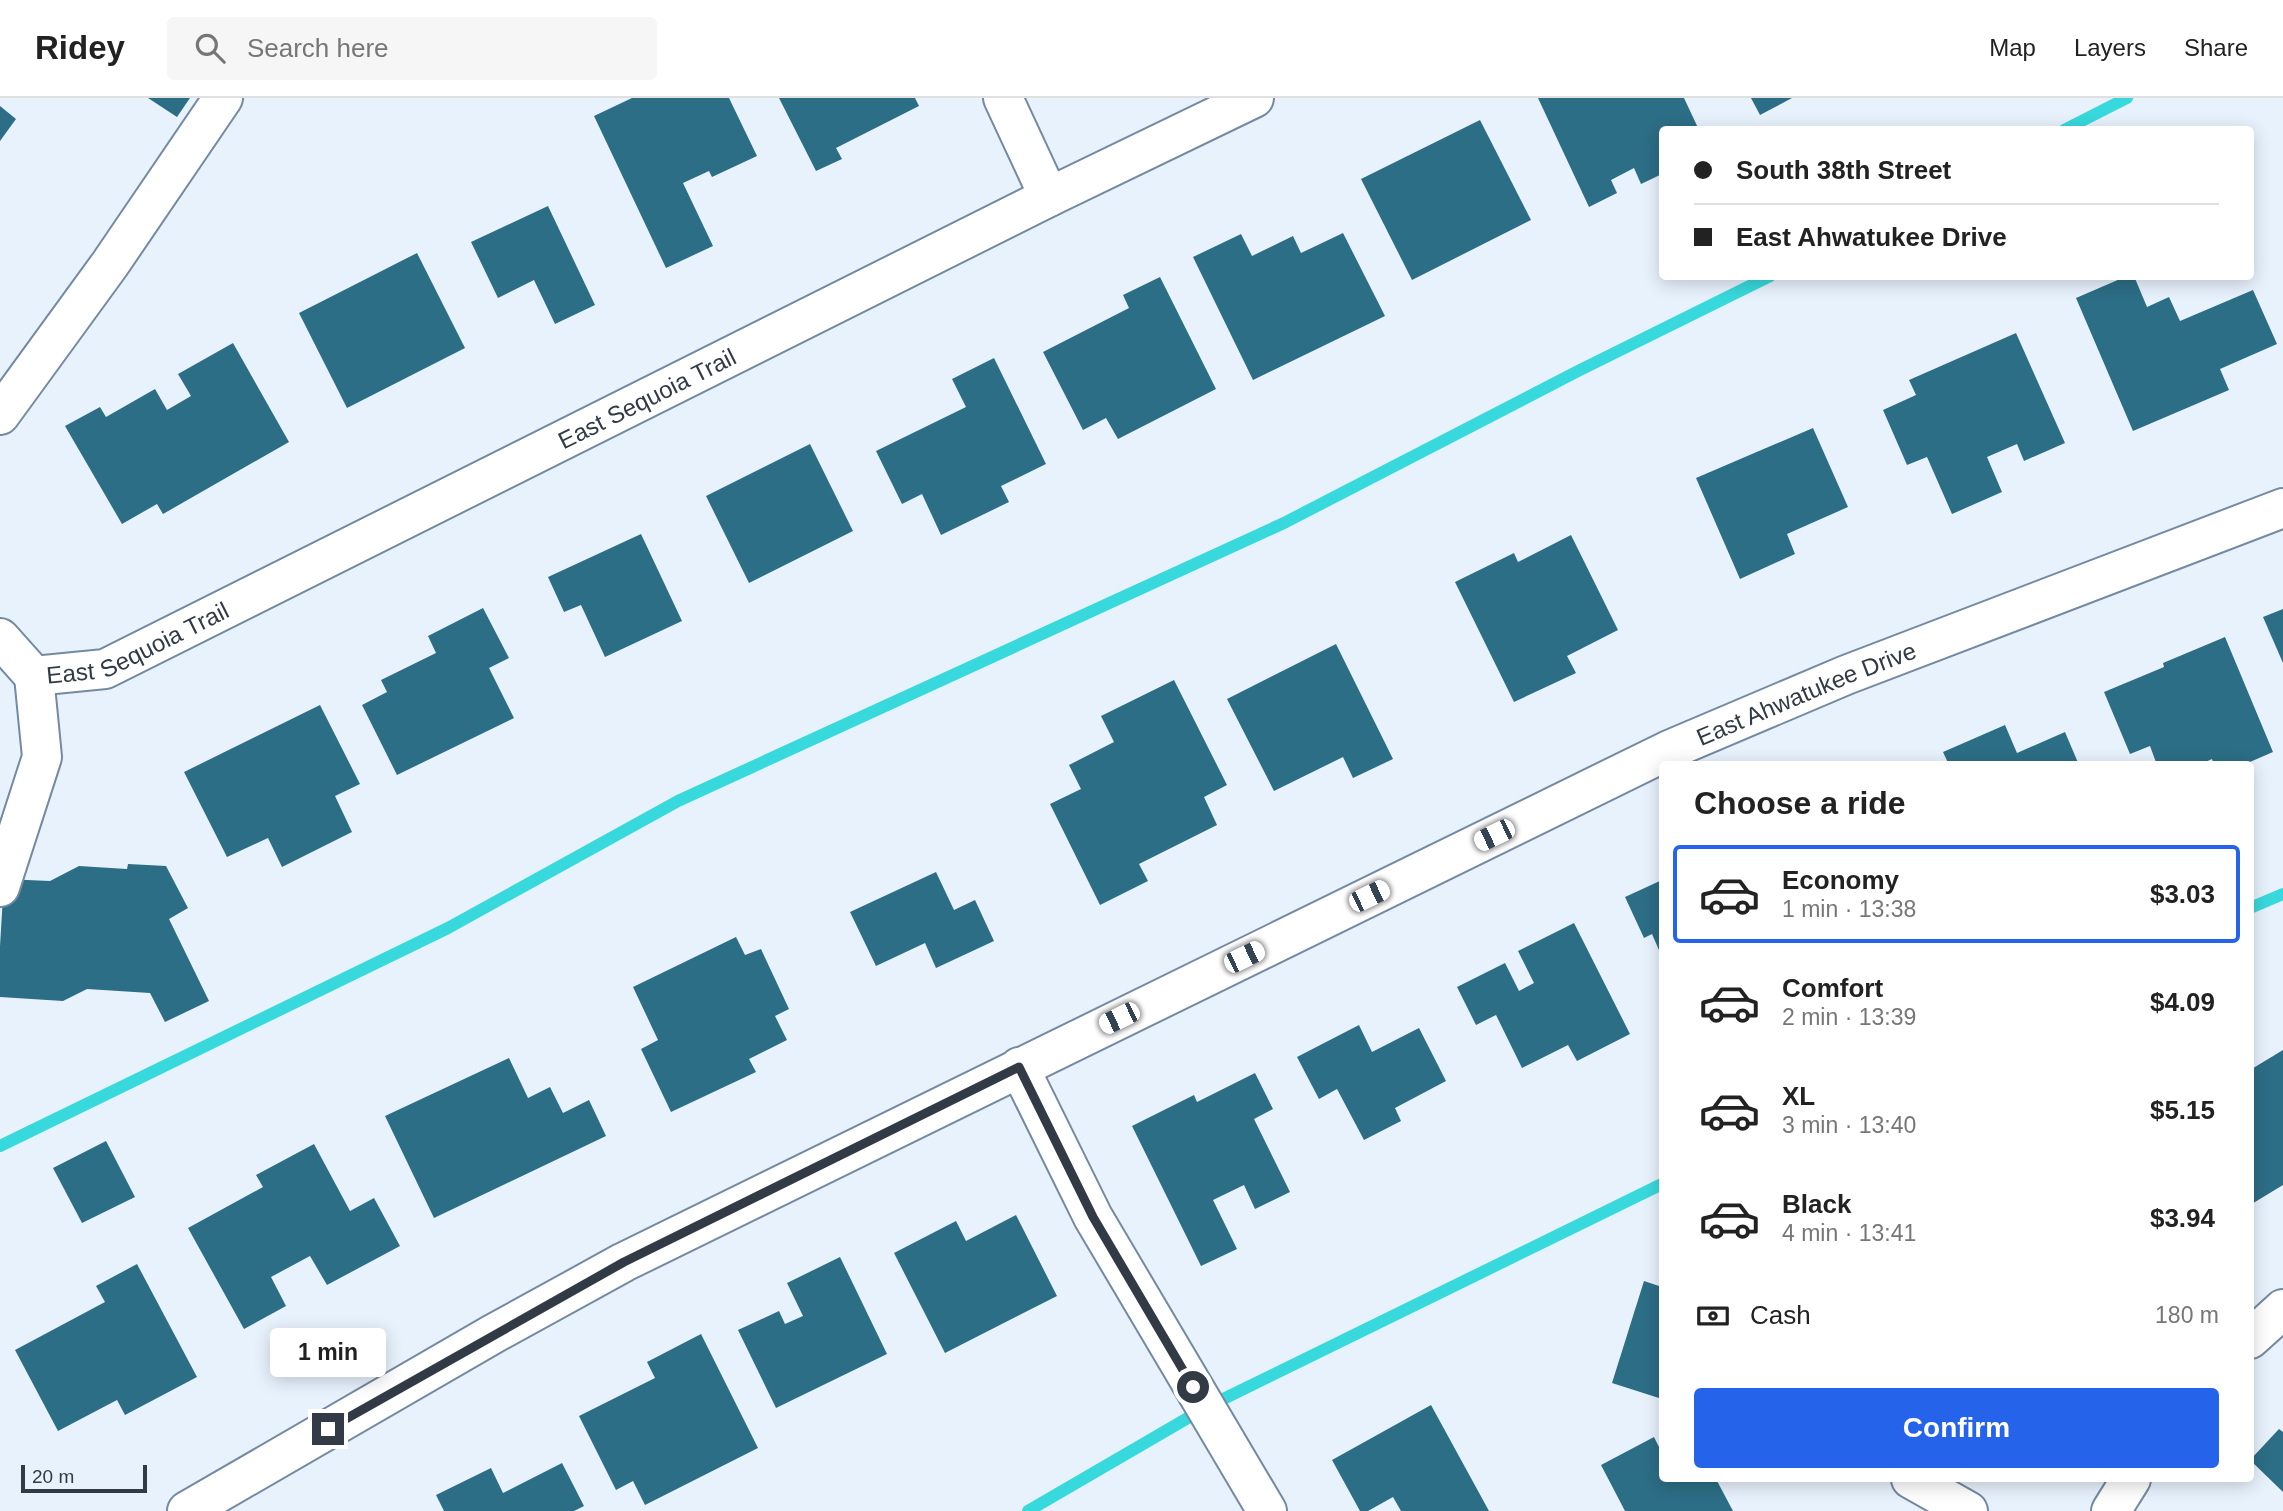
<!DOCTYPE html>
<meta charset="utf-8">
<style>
body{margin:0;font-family:Helvetica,sans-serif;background:#f6f6f6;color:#222;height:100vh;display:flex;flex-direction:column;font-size:26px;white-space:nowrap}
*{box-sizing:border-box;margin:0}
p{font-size:23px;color:#767676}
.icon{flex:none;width:38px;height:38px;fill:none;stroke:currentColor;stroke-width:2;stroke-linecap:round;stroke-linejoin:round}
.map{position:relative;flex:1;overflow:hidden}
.side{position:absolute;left:1659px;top:663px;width:595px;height:721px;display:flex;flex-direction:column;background:#fff;border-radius:7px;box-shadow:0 4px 18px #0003}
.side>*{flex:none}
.guide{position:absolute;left:1659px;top:28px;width:595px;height:154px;border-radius:7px;box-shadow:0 4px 18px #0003;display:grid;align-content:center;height:154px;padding:0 35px;background:#fff}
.scale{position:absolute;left:21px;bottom:18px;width:126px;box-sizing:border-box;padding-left:7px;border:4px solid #313a45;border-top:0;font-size:19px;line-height:24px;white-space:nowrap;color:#313a45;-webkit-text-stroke:5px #e8f2fd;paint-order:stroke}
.end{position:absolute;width:32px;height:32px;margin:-16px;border:9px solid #313a45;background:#fff;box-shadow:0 0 0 4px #fff}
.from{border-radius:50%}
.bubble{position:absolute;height:49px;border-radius:7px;background:#fff;box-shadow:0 4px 18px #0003;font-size:23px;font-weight:700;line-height:49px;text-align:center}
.car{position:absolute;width:21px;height:42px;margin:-21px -10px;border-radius:9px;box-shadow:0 0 5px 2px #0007;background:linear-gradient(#fff 24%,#345 0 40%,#fff 0 76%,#345 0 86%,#fff 0)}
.guide b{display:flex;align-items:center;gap:24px;height:66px;font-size:26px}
.guide b+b{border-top:2px solid #e0e0e0}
.guide i{width:18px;height:18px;background:#222}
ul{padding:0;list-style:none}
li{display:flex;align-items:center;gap:21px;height:98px;margin:0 14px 10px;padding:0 21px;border:4px solid transparent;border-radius:7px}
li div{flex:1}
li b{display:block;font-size:26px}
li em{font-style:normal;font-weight:700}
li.active{border-color:#2563eb}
li>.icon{width:63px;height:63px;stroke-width:1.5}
h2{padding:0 35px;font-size:32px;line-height:84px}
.pay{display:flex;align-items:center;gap:18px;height:77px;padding:0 35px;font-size:26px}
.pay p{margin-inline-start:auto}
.cta{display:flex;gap:14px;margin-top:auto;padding:14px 35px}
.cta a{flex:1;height:80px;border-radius:7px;background:#2563eb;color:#fff;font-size:28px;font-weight:700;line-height:80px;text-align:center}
header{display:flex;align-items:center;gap:42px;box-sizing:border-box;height:98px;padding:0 35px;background:#fff;border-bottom:2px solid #e0e0e0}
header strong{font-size:33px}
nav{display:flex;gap:38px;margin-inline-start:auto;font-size:24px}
.search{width:490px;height:63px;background:#f6f6f6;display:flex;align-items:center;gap:18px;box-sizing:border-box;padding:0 24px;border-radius:7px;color:#767676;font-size:26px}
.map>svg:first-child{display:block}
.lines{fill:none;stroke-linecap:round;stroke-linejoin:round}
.stream{stroke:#38d9dc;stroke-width:12}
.building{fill:#2c6e86}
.minor-casing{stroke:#7489a2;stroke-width:42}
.minor{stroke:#fff;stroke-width:38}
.route{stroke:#313a45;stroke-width:9}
.labels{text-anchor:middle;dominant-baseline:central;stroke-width:7;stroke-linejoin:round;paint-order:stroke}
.street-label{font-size:24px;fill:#313a45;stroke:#e8f2fd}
</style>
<header>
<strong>Ridey</strong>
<div class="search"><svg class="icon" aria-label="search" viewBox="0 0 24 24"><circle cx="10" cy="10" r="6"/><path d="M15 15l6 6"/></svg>Search here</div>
<nav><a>Map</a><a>Layers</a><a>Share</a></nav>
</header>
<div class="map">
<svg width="2283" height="1413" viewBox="0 0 2283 1413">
<rect width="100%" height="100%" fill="#e8f2fd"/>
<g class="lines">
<g class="stream">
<polyline points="2064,32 2127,0"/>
<polyline points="2250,810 2283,796"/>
<polyline points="0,1048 448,830 678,703 1284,425 1578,273 1770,178"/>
<polyline points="1028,1413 1205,1310 1662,1086"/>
</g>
</g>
<g class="building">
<polygon points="148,0 190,0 177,19"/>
<polygon points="632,0 729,0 757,58 712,79 709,73 683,85 713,148 666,170 594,18"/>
<polygon points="779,0 915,0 919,8 836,50 842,61 816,73"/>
<polygon points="1538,0 1684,0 1699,32 1662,32 1662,76 1641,86 1634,70 1611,82 1617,95 1589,109"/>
<polygon points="1751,0 1792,0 1760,17"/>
<polygon points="0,8 16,21 0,43"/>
<polygon points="1480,22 1531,122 1412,182 1361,81"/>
<polygon points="548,108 595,207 555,226 534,182 498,200 471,144"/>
<polygon points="1343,135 1385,218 1253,282 1193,159 1241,136 1252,158 1293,138 1301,155"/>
<polygon points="417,155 465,250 347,310 299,215"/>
<polygon points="2127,178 2134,178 2147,209 2169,199 2180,223 2253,192 2277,246 2220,271 2229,292 2133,333 2076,200"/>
<polygon points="1160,179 1216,291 1118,341 1106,320 1083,332 1043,254 1129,210 1123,197"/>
<polygon points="2016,235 2065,345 2024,363 2017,346 1987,359 2002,394 1952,416 1927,359 1907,367 1883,312 1916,297 1909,282"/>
<polygon points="233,245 289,344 163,416 157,406 122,426 65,328 100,309 106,319 155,291 167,312 191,298 178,276"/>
<polygon points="994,260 1046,366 1001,388 1009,404 941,437 922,396 902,406 876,353 966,309 952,281"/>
<polygon points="1813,330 1848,409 1787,436 1795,456 1740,481 1696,380"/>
<polygon points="810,346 853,433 749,485 706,398"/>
<polygon points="641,436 682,523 605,559 581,507 564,514 548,479"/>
<polygon points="1571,437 1618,532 1567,558 1576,575 1514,604 1455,484 1514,455 1518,464"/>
<polygon points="483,510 509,560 489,570 514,620 397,677 362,607 387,594 381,582 436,555 428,538"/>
<polygon points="2283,511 2283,565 2263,519"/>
<polygon points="2225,539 2273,654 2243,667 2214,667 2212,661 2199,667 2157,667 2150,648 2130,656 2104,594 2164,569 2163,565"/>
<polygon points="1336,546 1393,661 1353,680 1343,659 1274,693 1227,601"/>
<polygon points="1174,582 1227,687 1204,699 1217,727 1139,766 1148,783 1100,807 1050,706 1081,691 1069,667 1114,644 1101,618"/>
<polygon points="320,607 360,686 335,698 352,734 282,769 268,740 227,759 184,674"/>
<polygon points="2005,627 2017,655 2065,634 2079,667 1949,667 1943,654"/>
<polygon points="128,766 166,768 188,810 169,821 209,903 165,924 150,895 87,891 63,903 0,899 0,848 4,781 50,783 79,768 127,771"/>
<polygon points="936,774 954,812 975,802 994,843 936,870 925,845 876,868 850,814"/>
<polygon points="1662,782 1662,859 1652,836 1644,840 1625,799"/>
<polygon points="1574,825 1630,936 1577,963 1568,947 1522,970 1496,917 1476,927 1457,889 1505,865 1519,893 1534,885 1518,853"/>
<polygon points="736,839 745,857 761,851 789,911 775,918 787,942 749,961 756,974 671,1014 641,951 658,942 633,889"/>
<polygon points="1359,927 1372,954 1419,930 1446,983 1395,1010 1401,1023 1364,1042 1337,991 1319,1001 1297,959"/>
<polygon points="2283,952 2283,1087 2250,1107 2250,972"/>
<polygon points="509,960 528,1000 550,989 563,1015 589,1002 606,1038 434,1120 385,1018"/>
<polygon points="1255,975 1273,1011 1254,1021 1290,1094 1255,1111 1244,1087 1213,1102 1237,1151 1201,1168 1132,1028 1194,997 1197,1004"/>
<polygon points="106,1043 135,1099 82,1125 53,1070"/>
<polygon points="314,1046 350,1113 374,1100 400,1148 327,1187 310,1158 271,1179 286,1208 244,1231 188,1130 263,1089 256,1077"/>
<polygon points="1016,1117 1057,1198 945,1255 894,1155 956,1123 966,1143"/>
<polygon points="840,1159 887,1256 776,1310 738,1232 779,1213 785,1226 803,1218 787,1185"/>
<polygon points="137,1166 197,1279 125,1317 117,1302 58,1333 15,1252 105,1204 96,1188"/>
<polygon points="1644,1183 1662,1189 1662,1301 1612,1285"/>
<polygon points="701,1236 758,1350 645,1407 633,1383 616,1392 579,1318 655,1280 647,1264"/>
<polygon points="1431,1307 1489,1413 1401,1413 1393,1399 1368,1413 1360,1413 1332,1362"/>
<polygon points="2279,1331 2283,1334 2283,1394 2250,1362"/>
<polygon points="1654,1339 1662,1355 1662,1381 1716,1381 1733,1413 1625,1413 1601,1367"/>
<polygon points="562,1365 584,1408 574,1413 444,1413 436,1397 491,1370 503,1395"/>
</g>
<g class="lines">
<g class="minor-casing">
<g id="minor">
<polyline points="1003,0 1049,99"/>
<polyline points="0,317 110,166 223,0"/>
<polyline points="0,540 34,578"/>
<path id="s1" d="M 34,578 L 105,571 L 1049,99 L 1254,0"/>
<polyline points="0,789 42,659 34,578"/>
<polyline points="1019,969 1093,1119 1267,1413"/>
<polyline points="2250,1241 2283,1211"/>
<polyline points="1911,1381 1968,1413"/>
<path id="s2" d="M 187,1413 L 493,1236 L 624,1164 L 1669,652 L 1846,577 L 2283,410"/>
<polyline points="2111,1413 2131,1381"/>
</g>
</g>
<use href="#minor" class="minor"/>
</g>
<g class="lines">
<polyline class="route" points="328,1331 624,1164 1019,969 1093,1119 1193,1289"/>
</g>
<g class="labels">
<g class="street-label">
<text stroke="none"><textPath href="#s1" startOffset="677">East Sequoia Trail</textPath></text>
<text stroke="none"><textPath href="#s1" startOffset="110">East Sequoia Trail</textPath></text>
<text stroke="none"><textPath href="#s2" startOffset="1815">East Ahwatukee Drive</textPath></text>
</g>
</g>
</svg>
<div class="scale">20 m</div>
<i class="end from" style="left:1193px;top:1289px"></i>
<i class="end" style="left:328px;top:1331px"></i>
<div class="bubble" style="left:270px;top:1230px;width:116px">1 min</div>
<i class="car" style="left:1494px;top:737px;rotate:244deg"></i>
<i class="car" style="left:1369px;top:798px;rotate:64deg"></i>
<i class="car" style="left:1244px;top:859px;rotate:64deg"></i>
<i class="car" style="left:1119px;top:920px;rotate:244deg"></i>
<div class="guide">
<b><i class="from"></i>South 38th Street</b>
<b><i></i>East Ahwatukee Drive</b>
</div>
<section class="side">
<h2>Choose a ride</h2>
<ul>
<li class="active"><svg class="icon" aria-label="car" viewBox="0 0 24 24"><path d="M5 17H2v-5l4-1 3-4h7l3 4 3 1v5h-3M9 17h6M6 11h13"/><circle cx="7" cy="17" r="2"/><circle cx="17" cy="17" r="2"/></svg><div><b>Economy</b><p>1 min · 13:38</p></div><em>$3.03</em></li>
<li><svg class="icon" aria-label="car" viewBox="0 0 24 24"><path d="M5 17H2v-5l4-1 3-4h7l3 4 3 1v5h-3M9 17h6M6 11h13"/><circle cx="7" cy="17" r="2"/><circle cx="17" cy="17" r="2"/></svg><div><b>Comfort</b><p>2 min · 13:39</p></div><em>$4.09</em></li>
<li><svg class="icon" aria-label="car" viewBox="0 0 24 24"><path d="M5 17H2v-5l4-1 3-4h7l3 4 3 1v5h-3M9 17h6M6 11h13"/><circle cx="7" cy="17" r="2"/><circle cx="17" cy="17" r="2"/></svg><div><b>XL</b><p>3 min · 13:40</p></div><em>$5.15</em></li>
<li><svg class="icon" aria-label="car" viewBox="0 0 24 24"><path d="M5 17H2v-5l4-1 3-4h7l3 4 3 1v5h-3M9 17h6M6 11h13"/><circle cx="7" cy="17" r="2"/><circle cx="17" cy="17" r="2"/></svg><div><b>Black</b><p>4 min · 13:41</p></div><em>$3.94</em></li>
</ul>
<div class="pay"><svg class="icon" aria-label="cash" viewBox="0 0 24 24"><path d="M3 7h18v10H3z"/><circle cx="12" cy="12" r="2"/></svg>Cash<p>180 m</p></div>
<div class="cta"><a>Confirm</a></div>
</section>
</div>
